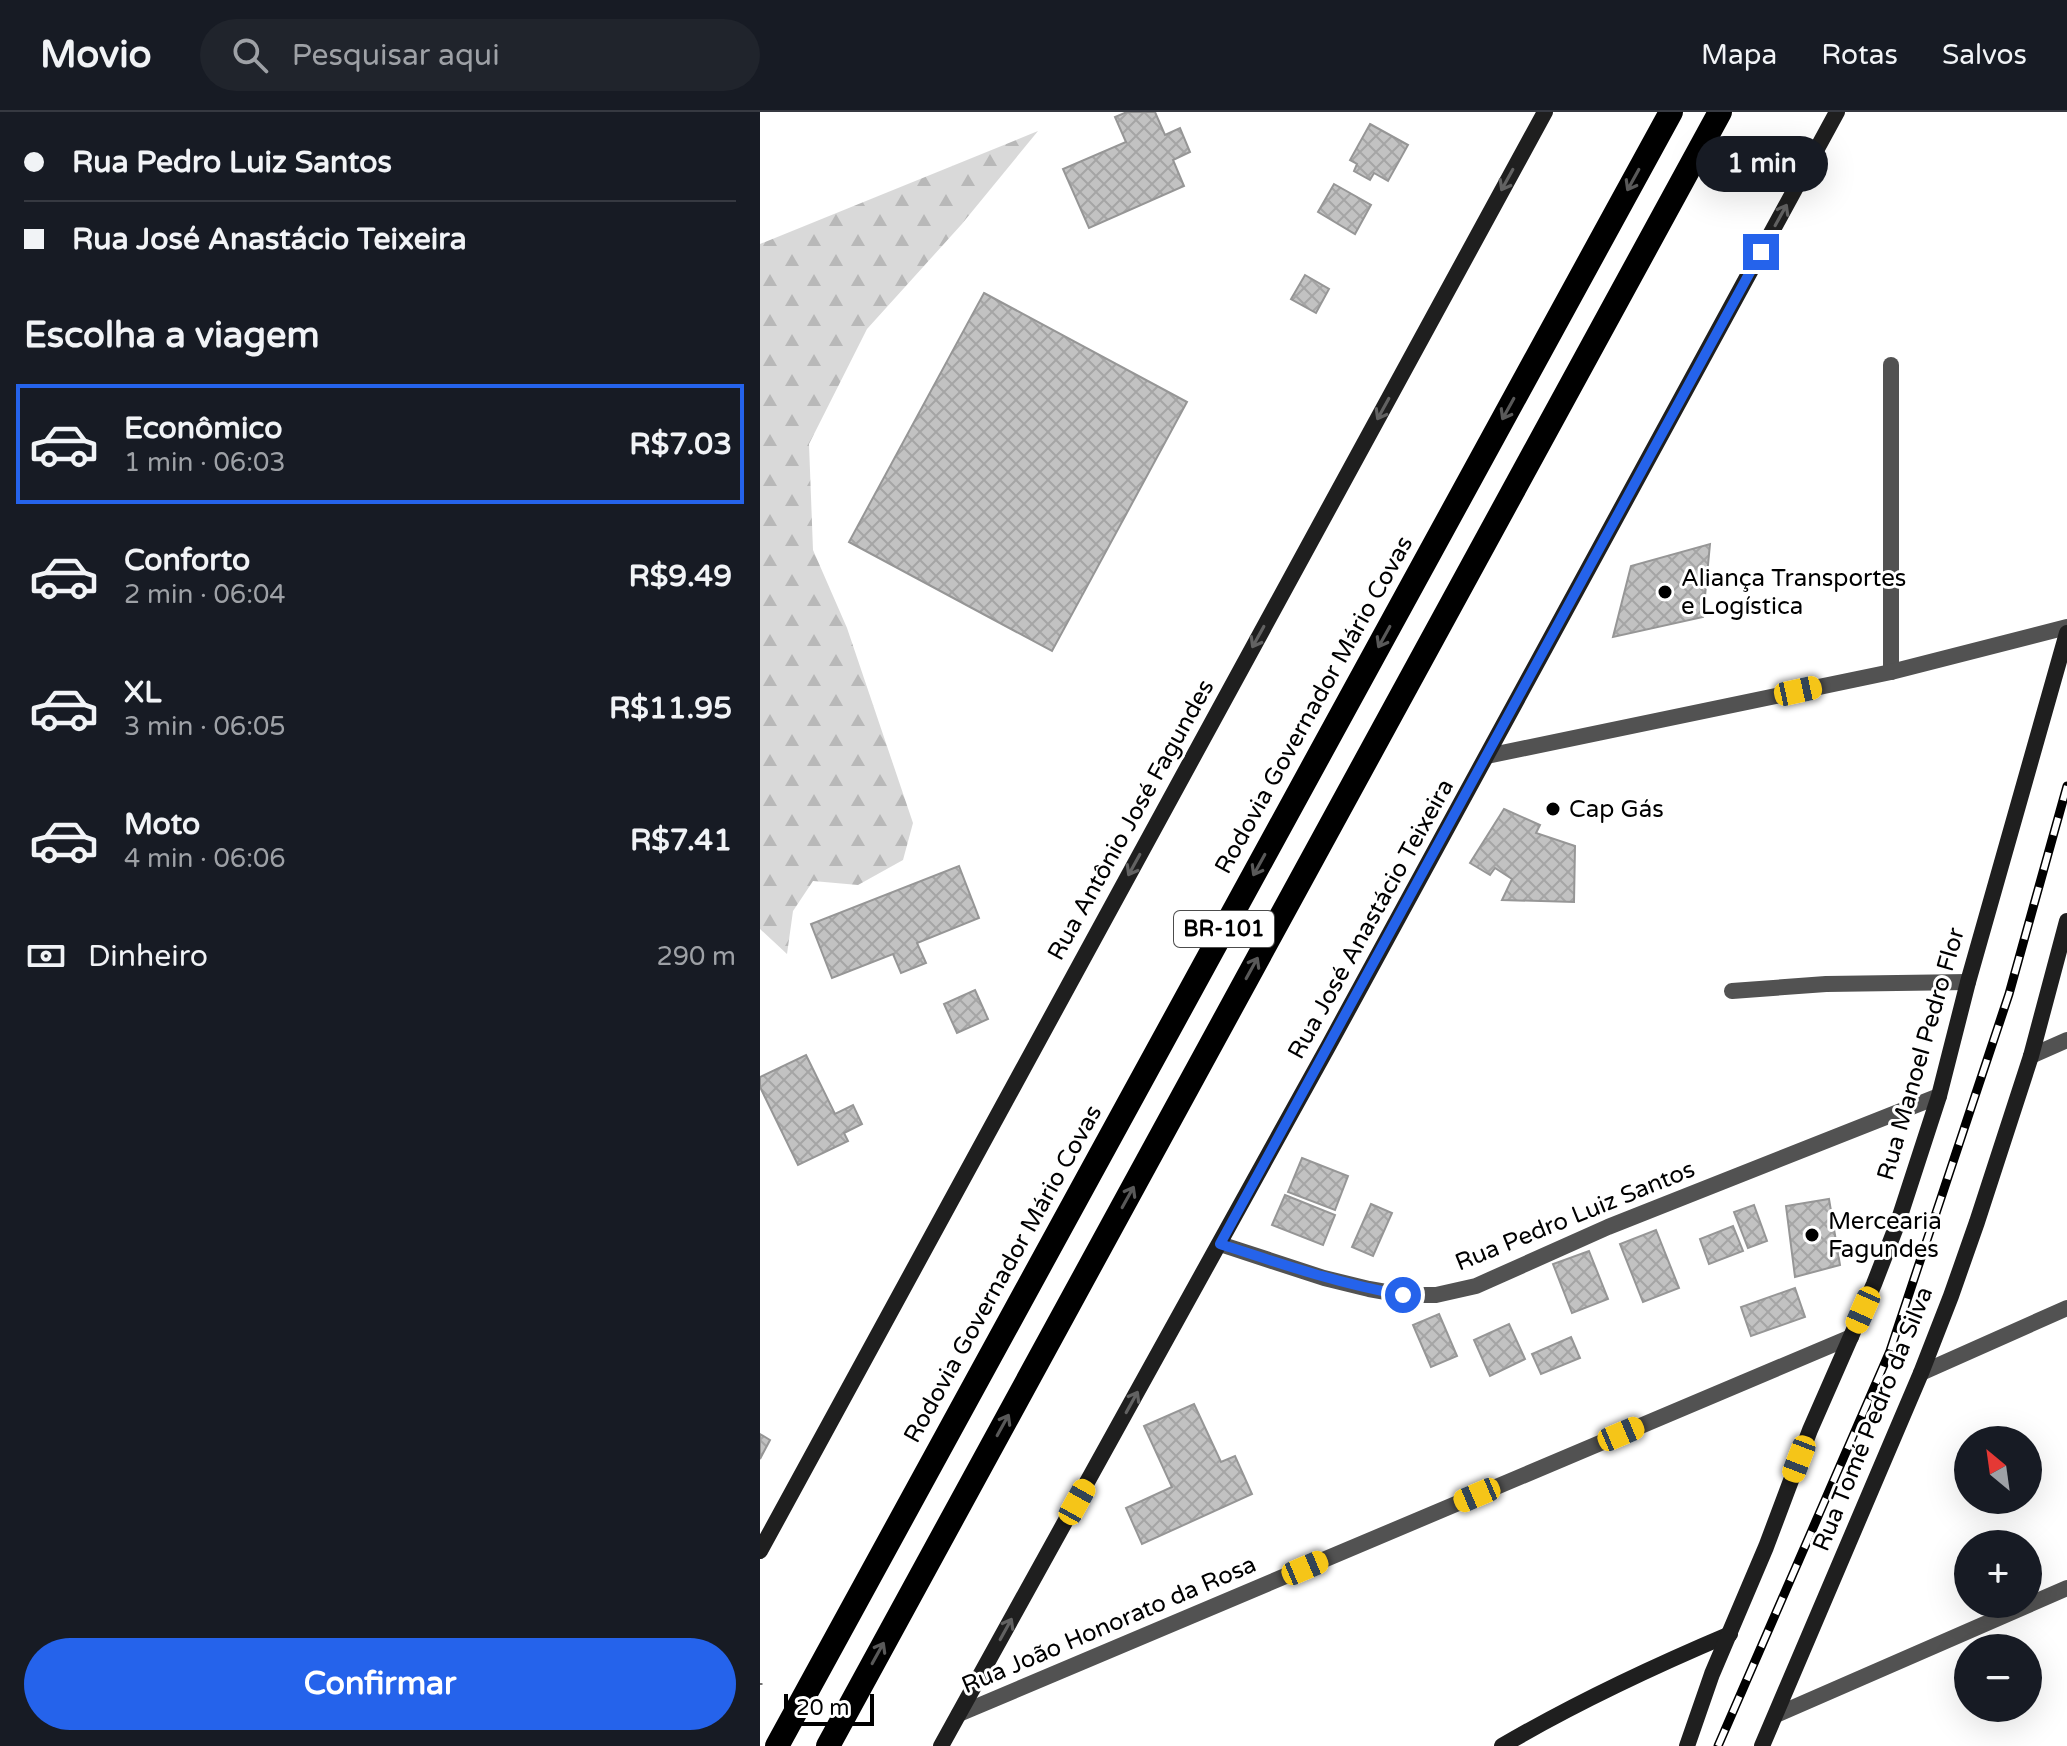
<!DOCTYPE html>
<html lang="pt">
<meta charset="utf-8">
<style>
body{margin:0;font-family:"Varela Round",sans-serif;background:#20242c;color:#f1f3f6;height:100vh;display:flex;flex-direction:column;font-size:30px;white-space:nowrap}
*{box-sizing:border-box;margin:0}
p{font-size:26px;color:#9ea1a6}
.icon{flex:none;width:44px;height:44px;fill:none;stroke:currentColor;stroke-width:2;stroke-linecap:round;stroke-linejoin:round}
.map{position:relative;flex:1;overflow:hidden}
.drawer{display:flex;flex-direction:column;background:#171b24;width:760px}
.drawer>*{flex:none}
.banner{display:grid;align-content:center;height:176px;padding:0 24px;background:#171b24}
.needle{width:52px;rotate:331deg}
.controls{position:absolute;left:1194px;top:1314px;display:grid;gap:16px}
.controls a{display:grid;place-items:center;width:88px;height:88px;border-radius:50%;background:#171b24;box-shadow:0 8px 32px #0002;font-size:40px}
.scale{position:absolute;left:24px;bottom:20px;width:90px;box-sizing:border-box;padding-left:8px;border:4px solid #000;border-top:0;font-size:22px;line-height:28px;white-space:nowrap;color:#000;-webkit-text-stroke:6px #fff;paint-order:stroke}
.end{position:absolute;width:36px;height:36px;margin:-18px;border:10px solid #2563eb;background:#fff;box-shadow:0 0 0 4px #fff}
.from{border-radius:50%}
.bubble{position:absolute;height:56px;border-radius:28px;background:#171b24;box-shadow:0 8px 32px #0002;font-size:26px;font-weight:700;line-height:56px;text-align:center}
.car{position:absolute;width:24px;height:48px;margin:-24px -12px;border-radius:10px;box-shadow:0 0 6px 2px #0007;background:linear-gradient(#f5c518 24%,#345 0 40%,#f5c518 0 76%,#345 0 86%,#f5c518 0)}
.banner b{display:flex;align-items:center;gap:28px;height:76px;font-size:30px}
.banner b+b{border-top:2px solid #363941}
.banner i{width:20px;height:20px;background:#f1f3f6}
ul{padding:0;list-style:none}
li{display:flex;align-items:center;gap:24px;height:120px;margin:0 16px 12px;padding:0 8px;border:4px solid transparent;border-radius:0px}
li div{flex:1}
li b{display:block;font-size:30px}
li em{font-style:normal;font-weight:700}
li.selected{border-color:#2563eb}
li>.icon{width:72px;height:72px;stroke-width:1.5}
h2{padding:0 24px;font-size:36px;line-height:96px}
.pay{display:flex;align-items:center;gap:20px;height:88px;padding:0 24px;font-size:30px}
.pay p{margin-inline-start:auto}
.button{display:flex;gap:16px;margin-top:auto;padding:16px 24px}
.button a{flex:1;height:92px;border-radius:48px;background:#2563eb;color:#fff;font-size:32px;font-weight:700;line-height:92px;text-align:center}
header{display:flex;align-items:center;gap:48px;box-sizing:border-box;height:112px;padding:0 40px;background:#171b24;border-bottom:2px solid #363941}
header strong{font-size:38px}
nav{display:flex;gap:44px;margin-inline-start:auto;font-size:28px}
.search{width:560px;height:72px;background:#20242c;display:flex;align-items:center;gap:20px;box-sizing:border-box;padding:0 28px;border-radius:44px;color:#9ea1a6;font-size:30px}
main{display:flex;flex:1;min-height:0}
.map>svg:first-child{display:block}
.forest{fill:url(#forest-firs)}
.building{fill:url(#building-cross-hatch);stroke:#969696;stroke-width:2}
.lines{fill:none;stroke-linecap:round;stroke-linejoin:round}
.path{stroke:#747474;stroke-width:5;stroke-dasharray:2 4;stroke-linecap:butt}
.lane{stroke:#525252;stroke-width:16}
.street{stroke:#525252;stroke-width:16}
.secondary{stroke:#1f1f1f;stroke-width:16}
.highway{stroke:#000;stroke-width:24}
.rail-casing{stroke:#000;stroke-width:9}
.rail{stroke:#fff;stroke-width:6;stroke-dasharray:18;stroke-linecap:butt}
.oneway{stroke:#626262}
.oneway2{stroke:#595959}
.route{stroke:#2563eb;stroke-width:10}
.poi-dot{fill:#000;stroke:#fff;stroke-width:3}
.labels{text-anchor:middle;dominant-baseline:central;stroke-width:6;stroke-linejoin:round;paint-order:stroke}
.shield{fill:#fff;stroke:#4c4c4c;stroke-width:2}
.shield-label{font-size:22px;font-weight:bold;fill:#000}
.poi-label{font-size:24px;fill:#000;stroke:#fff;text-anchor:start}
.street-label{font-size:24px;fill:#000;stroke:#fff}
</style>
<header>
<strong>Movio</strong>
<div class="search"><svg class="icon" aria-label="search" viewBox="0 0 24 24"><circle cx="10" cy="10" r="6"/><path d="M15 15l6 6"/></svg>Pesquisar aqui</div>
<nav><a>Mapa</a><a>Rotas</a><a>Salvos</a></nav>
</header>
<main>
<section class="drawer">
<div class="banner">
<b><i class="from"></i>Rua Pedro Luiz Santos</b>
<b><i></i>Rua José Anastácio Teixeira</b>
</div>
<h2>Escolha a viagem</h2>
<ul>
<li class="selected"><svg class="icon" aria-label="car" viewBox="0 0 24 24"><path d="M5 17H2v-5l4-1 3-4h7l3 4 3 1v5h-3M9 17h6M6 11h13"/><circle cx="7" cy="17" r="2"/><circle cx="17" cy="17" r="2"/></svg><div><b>Econômico</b><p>1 min · 06:03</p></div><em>R$7.03</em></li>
<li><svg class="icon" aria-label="car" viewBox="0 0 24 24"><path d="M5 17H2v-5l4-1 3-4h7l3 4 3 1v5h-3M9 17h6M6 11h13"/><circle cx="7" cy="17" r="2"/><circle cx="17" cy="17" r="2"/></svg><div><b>Conforto</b><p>2 min · 06:04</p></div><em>R$9.49</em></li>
<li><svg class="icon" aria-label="car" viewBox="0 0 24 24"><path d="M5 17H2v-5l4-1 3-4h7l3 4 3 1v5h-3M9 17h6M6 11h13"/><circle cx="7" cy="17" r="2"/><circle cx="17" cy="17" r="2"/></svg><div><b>XL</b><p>3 min · 06:05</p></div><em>R$11.95</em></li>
<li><svg class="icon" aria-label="car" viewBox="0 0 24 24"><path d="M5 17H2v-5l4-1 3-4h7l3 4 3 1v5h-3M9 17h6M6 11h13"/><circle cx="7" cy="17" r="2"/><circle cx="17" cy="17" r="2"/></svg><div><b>Moto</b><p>4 min · 06:06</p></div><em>R$7.41</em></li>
</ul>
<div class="pay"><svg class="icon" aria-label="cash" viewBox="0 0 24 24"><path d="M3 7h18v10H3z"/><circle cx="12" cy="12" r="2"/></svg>Dinheiro<p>290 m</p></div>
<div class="button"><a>Confirmar</a></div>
</section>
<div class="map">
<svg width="1307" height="1634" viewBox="0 0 1307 1634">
<defs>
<pattern id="forest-firs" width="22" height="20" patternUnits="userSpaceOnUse" patternTransform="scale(2)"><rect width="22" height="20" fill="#d9d9d9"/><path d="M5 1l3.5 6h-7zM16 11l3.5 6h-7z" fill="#b8b8b8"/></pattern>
<pattern id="building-cross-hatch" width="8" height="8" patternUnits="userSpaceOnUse" patternTransform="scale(2)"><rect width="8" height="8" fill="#c2c2c2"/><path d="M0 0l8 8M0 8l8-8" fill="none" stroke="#a5a5a5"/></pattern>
</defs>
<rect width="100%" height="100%" fill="#fff"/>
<polygon class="forest" points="278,19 201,113 107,217 49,332 53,438 87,516 153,711 143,748 98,773 53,769 33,799 27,842 0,817 0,132"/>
<g class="building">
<polygon points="367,0 395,0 405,23 420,16 430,40 413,48 424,74 329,116 303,57 366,30 355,5"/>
<polygon points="610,12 648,33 628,69 614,61 610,68 594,59 597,52 590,48"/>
<polygon points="574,72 611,93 595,122 558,100"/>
<polygon points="545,163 569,177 556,201 531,187"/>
<polygon points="224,181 427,290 292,539 89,430"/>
<polygon points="950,432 943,505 853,525 871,454"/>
<polygon points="744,697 780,713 776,721 815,734 814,790 742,788 752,767 735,756 730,763 710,751"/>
<polygon points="199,754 219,806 157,831 166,851 141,861 133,842 72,866 51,812"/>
<polygon points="215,878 228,907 197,921 184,892"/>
<polygon points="46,943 75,1002 93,993 102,1012 84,1021 88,1029 38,1053 0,975 0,965"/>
<polygon points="542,1046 588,1064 575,1098 528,1080"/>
<polygon points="525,1083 575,1103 563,1133 512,1113"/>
<polygon points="1069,1087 1080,1153 1035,1165 1026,1094"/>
<polygon points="611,1092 632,1101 613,1144 592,1135"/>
<polygon points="994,1093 1007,1129 988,1136 974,1100"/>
<polygon points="973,1114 983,1139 949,1152 940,1127"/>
<polygon points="896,1118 919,1176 883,1190 860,1132"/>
<polygon points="829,1139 848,1187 812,1201 793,1152"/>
<polygon points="1035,1176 1045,1205 991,1224 981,1195"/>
<polygon points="679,1202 697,1244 671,1255 653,1213"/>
<polygon points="749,1212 765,1247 730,1264 714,1228"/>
<polygon points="811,1225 820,1246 781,1262 772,1242"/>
<polygon points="434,1292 461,1350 475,1344 492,1382 382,1432 366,1396 412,1375 384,1314"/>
<polygon points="0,1322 10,1328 0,1347"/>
</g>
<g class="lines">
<polyline class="path" points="0,1571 0,1573"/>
<polyline class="lane" points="972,879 1066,872 1208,870"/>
<g class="street">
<polyline points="1131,560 1131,253"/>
<polyline points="727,644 1131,560 1307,515"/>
<polyline points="1271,944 1307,928"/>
<polyline points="460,1132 564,1166 609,1177 643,1183 676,1183 716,1174 848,1115 1179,984"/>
<polyline points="1161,1261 1307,1196"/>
<polyline points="199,1602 1091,1225"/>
<polyline points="1016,1603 1307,1476"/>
</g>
<g class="secondary">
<polyline points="0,1439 785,0"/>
<polyline points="181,1634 569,933 1077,0"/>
<path d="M 742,1634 C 815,1591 892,1555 970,1522"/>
<polyline points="927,1634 952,1562 1006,1435 1050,1318 1114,1172 1138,1110 1179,984 1208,870 1307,521"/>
<polyline points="1002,1634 1161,1261 1191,1184 1217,1110 1271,944 1307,809"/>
</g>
<g class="highway">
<polyline points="17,1634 911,0"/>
<polyline points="68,1634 960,0"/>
</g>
<g class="rail-casing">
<polyline id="rail" points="958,1634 1130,1239 1249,882 1307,674"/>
</g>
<use href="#rail" class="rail"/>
</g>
<defs><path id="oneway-shaft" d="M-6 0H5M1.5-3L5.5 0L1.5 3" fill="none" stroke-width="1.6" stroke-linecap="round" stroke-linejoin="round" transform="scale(2)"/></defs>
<g class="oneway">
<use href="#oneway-shaft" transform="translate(747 68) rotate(119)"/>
<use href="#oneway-shaft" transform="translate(1021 103) rotate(-61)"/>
<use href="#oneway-shaft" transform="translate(623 297) rotate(119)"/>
<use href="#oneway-shaft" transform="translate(498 525) rotate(119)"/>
<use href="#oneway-shaft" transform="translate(374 753) rotate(119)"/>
<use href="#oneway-shaft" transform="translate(372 1290) rotate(-61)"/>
<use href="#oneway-shaft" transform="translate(246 1517) rotate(-61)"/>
</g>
<g class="oneway2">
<use href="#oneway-shaft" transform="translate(873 68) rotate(119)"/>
<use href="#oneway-shaft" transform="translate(748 297) rotate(119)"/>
<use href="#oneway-shaft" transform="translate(624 525) rotate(119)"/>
<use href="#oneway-shaft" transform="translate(499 753) rotate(119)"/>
<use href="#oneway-shaft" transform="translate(492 856) rotate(-61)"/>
<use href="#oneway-shaft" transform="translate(368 1085) rotate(-61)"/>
<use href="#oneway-shaft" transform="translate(243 1313) rotate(-61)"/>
<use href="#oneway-shaft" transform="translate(118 1541) rotate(-61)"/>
</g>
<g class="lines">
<path class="route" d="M 643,1183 C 580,1172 521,1152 460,1132 L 1001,140"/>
</g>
<g class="poi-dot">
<circle cx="905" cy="480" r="8"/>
<circle cx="793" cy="697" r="8"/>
<circle cx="1052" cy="1123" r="8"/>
</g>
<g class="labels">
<rect class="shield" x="414" y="799" width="100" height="36" rx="6"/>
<g class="shield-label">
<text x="464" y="817">BR-101</text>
</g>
<g class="poi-label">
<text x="921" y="466">Aliança Transportes<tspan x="921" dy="28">e Logística</tspan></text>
<text x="809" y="697">Cap Gás</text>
<text x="1068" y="1109">Mercearia<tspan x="1068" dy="28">Fagundes</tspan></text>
</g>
<g class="street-label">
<text transform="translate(554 593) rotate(-61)">Rodovia Governador Mário Covas</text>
<text transform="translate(371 708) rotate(-61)">Rua Antônio José Fagundes</text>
<text transform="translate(611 807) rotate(-61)">Rua José Anastácio Teixeira</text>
<text transform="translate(1161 942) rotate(-74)">Rua Manoel Pedro Flor</text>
<text transform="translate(815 1104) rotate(-22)">Rua Pedro Luiz Santos</text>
<text transform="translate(243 1162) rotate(-61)">Rodovia Governador Mário Covas</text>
<text transform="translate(1113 1307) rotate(-68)">Rua Tomé Pedro da Silva</text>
<text transform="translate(349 1513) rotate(-23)">Rua João Honorato da Rosa</text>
</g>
</g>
</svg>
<div class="controls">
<a><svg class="needle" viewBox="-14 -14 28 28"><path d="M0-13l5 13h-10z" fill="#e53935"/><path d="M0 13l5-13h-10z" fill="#9ea1a6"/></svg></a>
<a>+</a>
<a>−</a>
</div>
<div class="scale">20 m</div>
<i class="end from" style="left:643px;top:1183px"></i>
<i class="end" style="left:1001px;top:140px"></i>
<div class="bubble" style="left:936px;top:24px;width:132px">1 min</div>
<i class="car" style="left:1038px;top:579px;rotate:78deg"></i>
<i class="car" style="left:1103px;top:1198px;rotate:204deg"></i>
<i class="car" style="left:861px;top:1322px;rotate:67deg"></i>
<i class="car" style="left:1039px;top:1347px;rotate:201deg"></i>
<i class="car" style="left:717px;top:1383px;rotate:247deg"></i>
<i class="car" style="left:317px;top:1390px;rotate:29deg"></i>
<i class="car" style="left:545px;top:1456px;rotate:67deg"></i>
</div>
</main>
